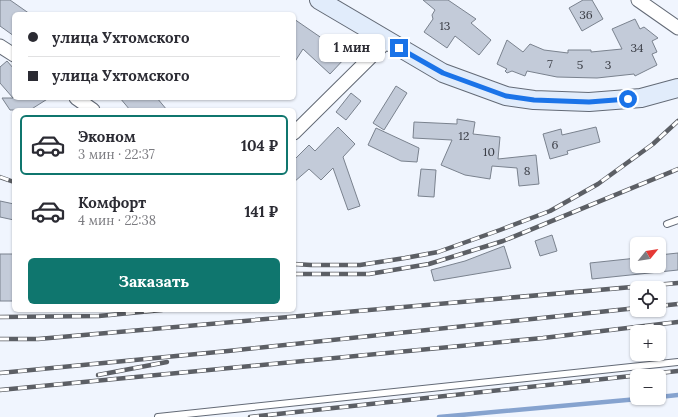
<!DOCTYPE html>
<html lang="ru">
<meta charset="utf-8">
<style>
body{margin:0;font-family:Lora,serif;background:#f2f2f3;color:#2b2b33;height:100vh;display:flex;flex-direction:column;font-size:15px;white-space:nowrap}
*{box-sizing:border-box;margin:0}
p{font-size:13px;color:#7c7c81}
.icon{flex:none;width:22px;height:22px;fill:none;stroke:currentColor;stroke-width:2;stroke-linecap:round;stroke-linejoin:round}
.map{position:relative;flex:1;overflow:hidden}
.panel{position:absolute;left:12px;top:108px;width:284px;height:204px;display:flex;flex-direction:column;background:#fff;border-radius:6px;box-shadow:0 1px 3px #0004}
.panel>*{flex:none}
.guide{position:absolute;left:12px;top:12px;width:284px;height:88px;border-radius:6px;box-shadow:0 1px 3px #0004;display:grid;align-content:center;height:88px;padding:0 16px;background:#fff}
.needle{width:26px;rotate:60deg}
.controls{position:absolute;left:630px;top:237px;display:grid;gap:8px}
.controls a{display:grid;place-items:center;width:36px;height:36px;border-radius:6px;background:#fff;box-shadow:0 1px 3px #0004;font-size:20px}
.end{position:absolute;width:18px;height:18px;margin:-9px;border:5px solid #1a73e8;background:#fff;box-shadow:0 0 0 2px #fff}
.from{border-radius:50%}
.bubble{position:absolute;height:28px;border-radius:6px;background:#fff;box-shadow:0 1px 3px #0004;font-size:13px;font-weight:700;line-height:28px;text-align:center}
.guide b{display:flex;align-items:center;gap:14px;height:38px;font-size:15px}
.guide b+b{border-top:1px solid #e1e1e2}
.guide i{width:10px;height:10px;background:#2b2b33}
ul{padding:7px 0 0;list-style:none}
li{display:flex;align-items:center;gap:12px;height:60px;margin:0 8px 6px;padding:0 8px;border:2px solid transparent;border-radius:6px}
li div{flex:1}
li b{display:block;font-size:15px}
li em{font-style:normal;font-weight:700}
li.active{border-color:#0f766e}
li>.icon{width:36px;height:36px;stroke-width:1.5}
.button{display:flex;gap:8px;margin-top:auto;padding:8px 16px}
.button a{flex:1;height:46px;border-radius:6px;background:#0f766e;color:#fff;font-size:16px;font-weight:700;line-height:46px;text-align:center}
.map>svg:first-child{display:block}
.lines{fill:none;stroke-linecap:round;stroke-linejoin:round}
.stream{stroke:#86a3cf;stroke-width:4.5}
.building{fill:#c3cbd9;stroke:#7a828e}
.lane-casing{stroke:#636a76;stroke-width:8}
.street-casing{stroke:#636a76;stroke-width:15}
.secondary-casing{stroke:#636a76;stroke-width:20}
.lane{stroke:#fff;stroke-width:6}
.street{stroke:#fff;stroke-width:13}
.secondary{stroke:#e1ecfb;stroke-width:18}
.rail-casing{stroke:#5c5f65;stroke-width:4.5}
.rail{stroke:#fff;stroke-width:3;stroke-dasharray:9;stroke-linecap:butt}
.route{stroke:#1a73e8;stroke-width:5}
.labels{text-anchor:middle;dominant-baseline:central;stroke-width:3;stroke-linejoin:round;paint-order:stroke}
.number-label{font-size:12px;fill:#393c44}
</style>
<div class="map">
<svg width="678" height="417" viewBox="0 0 678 417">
<rect width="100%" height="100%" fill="#f0f5fe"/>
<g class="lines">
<g class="stream">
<polyline points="659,397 678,395"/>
<polyline points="439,417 649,398"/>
</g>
</g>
<g class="building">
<polygon points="0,0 10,0 30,14 14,14 14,36 0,26"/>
<polygon points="423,0 448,0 476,19 471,23 491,40 479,55 455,36 447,48 424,32 433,19 432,15 435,10"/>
<polygon points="583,0 592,0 603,19 582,31 569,8"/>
<polygon points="294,19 326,41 327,39 346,57 330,74 303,49 294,63"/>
<polygon points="635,19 640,29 644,27 658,38 652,41 657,52 652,54 657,65 635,76 634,74 597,78 557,77 527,71 525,76 512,71 507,73 505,71 507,69 497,64 507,40 523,52 530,44 544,50 568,53 568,50 591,50 591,52 622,49 612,29"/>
<polygon points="7,61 14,69 14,98 49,98 30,110 10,110 2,98 13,98 0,83 0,67"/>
<polygon points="396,86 407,93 384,130 373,123"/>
<polygon points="351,93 361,101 346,120 336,112"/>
<polygon points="120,98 157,98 167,110 130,110"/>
<polygon points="457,119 475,122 473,134 500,137 498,159 536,155 539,184 519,186 517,168 492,166 490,179 465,175 441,165 452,140 413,138 414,122 457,124"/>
<polygon points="338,127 355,144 343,157 360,206 348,210 333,168 321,180 309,169 294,182 294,160 309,145 315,151"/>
<polygon points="596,127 600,142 567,151 568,154 550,159 543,134 561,129 562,135"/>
<polygon points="376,128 419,148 417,162 401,161 368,145"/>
<polygon points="421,169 436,170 434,197 418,196"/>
<polygon points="0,201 14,204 14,220 0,217"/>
<polygon points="552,235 557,251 540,256 535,241"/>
<polygon points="504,246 511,268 434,281 431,270 465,261"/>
<polygon points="678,253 678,270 592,279 590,263 637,258 637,266 659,266 659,255"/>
<rect x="0" y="254" width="14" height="47"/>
</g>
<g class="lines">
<g class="lane-casing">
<g id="lane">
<polyline points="667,224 678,220"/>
<polyline points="158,417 678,362"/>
</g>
</g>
<g class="street-casing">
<g id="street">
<polyline points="638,0 678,28"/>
<polyline points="0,46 14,55"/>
<polyline points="76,98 93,110"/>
<polyline points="294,133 387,41"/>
</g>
</g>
<g class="secondary-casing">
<polyline id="secondary" points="319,0 443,73 506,96 534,100 589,102 641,98 678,88"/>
</g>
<use href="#lane" class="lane"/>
<use href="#street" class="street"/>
<use href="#secondary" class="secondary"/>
<g class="rail-casing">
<g id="rail">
<polyline points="0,177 14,182"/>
<polyline points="294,264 311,265 360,265 405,258 438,252 500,230 550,211 598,184 653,144 678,121"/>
<polyline points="294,274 369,274 429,264 503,241 678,169"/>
<polyline points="659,306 678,304"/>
<polyline points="0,317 99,316 162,310"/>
<polyline points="0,339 38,339 678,283"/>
<polyline points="0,373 228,351 637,308"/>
<polyline points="98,375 167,362"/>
<polyline points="0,390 543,338 678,322"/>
<polyline points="250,417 678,371"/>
</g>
</g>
<use href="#rail" class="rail"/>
</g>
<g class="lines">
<polyline class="route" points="399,48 443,73 506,96 534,100 589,102 628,99"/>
</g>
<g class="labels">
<g class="number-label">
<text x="586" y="14">36</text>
<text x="445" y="25">13</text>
<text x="637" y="47">34</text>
<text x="550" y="63">7</text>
<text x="580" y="64">5</text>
<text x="608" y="64">3</text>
<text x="464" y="135">12</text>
<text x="555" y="144">6</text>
<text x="489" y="151">10</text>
<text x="527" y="170">8</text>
</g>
</g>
</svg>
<div class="controls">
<a><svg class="needle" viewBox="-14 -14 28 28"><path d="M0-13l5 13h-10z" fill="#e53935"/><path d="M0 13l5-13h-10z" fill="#7c7c81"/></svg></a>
<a><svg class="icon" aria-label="locate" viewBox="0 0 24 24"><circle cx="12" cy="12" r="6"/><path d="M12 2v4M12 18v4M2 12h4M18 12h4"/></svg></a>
<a>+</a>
<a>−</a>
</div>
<i class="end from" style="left:628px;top:99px"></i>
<i class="end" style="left:399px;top:48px"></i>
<div class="bubble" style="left:319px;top:34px;width:66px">1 мин</div>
<div class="guide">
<b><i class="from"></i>улица Ухтомского</b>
<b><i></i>улица Ухтомского</b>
</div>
<section class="panel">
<ul>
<li class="active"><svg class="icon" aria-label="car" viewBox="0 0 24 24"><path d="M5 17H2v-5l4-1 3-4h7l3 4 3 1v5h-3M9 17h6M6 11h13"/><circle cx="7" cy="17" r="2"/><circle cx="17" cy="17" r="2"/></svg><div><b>Эконом</b><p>3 мин · 22:37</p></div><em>104 ₽</em></li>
<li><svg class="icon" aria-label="car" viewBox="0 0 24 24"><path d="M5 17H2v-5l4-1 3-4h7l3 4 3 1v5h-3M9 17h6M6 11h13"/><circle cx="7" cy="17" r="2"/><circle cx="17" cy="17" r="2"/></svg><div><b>Комфорт</b><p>4 мин · 22:38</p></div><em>141 ₽</em></li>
</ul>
<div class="button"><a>Заказать</a></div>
</section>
</div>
